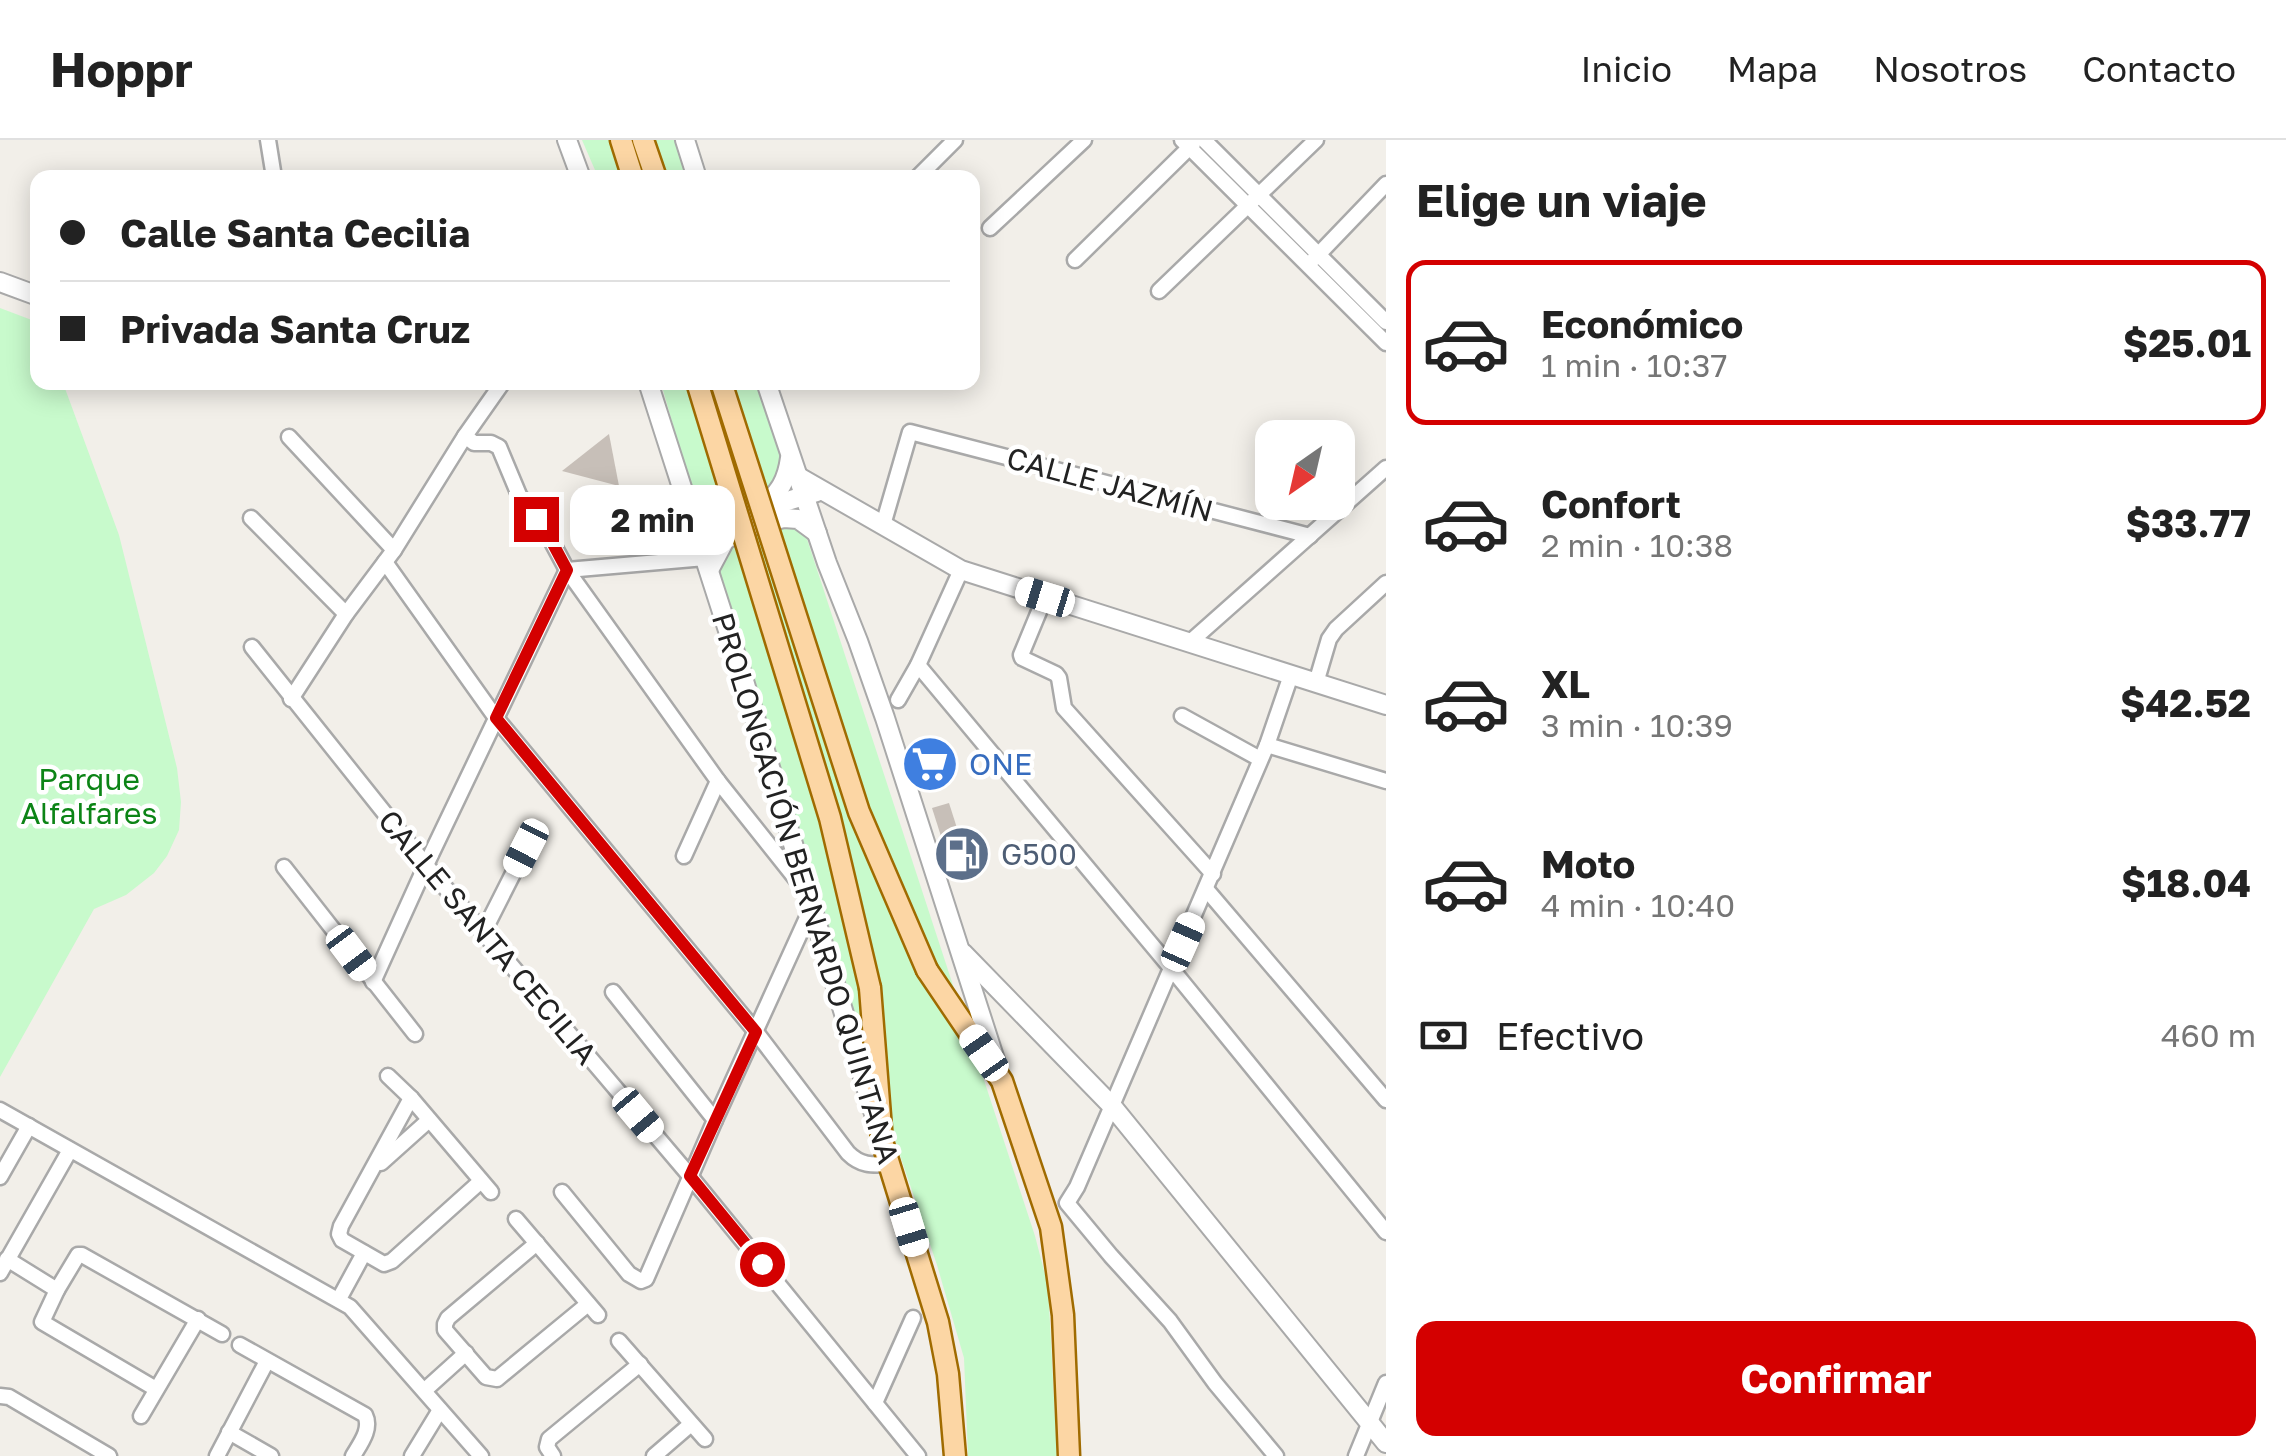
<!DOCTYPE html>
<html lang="es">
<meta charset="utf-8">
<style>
body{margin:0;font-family:"Golos Text",sans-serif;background:#f2f2f2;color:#222;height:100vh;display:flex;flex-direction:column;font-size:38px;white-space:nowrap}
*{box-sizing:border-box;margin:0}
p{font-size:32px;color:#767676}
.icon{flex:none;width:55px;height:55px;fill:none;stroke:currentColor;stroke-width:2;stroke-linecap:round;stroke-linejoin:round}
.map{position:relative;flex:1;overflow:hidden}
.drawer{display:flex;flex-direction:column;background:#fff;width:900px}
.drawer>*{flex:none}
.guide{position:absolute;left:30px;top:30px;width:950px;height:220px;border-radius:20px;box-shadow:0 5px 25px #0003;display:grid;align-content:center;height:220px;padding:0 30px;background:#fff}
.needle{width:65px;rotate:214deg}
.tools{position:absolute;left:1255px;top:280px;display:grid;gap:20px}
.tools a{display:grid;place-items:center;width:100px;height:100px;border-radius:20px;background:#fff;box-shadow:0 5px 25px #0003;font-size:50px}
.end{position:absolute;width:45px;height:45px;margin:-22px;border:12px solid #d40000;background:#fff;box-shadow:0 0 0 5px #fff}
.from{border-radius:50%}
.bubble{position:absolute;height:70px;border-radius:20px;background:#fff;box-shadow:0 5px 25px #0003;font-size:32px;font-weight:700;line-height:70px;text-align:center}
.car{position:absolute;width:30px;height:60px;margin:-30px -15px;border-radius:12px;box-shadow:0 0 8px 2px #0007;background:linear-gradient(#fff 24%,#345 0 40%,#fff 0 76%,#345 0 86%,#fff 0)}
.guide b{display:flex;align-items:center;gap:35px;height:95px;font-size:38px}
.guide b+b{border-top:2px solid #e0e0e0}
.guide i{width:25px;height:25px;background:#222}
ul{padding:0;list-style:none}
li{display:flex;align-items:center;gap:30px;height:165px;margin:0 20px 15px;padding:0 10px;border:5px solid transparent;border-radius:20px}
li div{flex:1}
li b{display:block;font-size:38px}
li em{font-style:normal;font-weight:700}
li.current{border-color:#d40000}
li>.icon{width:90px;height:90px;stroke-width:1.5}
h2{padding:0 30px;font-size:45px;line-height:120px}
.pay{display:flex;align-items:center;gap:25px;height:110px;padding:0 30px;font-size:38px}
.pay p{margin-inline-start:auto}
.button{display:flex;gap:20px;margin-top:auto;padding:20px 30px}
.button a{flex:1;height:115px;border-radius:20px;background:#d40000;color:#fff;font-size:40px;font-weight:700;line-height:115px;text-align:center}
header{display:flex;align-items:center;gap:60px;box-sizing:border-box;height:140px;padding:0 50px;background:#fff;border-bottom:2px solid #e0e0e0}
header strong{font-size:48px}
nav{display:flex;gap:55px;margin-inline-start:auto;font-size:35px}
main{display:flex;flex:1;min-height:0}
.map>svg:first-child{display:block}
.park{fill:#c8facc}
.building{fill:#c7bfb8}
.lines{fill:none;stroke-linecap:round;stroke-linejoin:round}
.minor-casing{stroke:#a9a9a9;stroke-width:19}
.tertiary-casing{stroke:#a9a9a9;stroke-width:22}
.primary-casing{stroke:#a06b00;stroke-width:25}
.minor{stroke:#fff;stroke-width:14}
.tertiary{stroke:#fff;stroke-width:18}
.primary{stroke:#fcd6a4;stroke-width:20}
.primary-bridge-casing{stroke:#a06b00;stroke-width:25;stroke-linecap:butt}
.primary-bridge{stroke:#fcd6a4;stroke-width:20}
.route{stroke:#d40000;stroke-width:12}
.labels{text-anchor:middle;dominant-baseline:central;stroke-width:9;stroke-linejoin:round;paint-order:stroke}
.street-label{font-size:30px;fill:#222;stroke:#fff}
.shop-label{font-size:30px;fill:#366cbe;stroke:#fff;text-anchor:start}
.park-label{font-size:30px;fill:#0c8416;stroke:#fff}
.service-label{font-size:30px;fill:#4e5e75;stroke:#fff;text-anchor:start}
</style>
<header>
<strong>Hoppr</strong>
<nav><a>Inicio</a><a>Mapa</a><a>Nosotros</a><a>Contacto</a></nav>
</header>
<main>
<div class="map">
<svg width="1386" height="1316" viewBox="0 0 1386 1316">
<rect width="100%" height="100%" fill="#f2efe9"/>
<g class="park">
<polygon points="582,0 682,0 693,37 598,37"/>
<polygon points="0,168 37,182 38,242 63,243 119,395 177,628 181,662 179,690 167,716 154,733 126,755 94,769 0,937"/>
<polygon points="661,243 756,243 1035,1096 1048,1146 1057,1316 968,1316 964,1218 937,1125 777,650"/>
</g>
<g class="building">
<polygon points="609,294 619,346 562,331"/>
<polygon points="917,600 949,638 939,648 906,610"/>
<polygon points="949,663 971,732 954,737 932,668"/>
</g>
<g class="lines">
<g class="minor-casing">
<g id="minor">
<polyline points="268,0 273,31 272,38"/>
<polyline points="1182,0 1386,203"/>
<polyline points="1204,0 1386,182"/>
<polyline points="917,38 955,0"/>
<polyline points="990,88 1084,0"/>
<polyline points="1314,119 1386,44"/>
<polyline points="1075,120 1193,4"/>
<polyline points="1159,151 1316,0"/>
<polyline points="465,296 474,303 491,303 499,307 519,355 552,402 567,430 718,641 804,749"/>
<polyline points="289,297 394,410"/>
<polyline points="251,378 346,474"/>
<polyline points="883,385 910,292 1310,396"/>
<path d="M 385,422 L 496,578 L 756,892 L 848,1013 C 861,1026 872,1025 889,1024"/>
<polyline points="1045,457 1021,515 1022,518 1056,534 1059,538 1064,568 1213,734"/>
<polyline points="1189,503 1386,328"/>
<polyline points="252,507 426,725 690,1036 918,1316"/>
<polyline points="918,525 1171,828 1386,1092"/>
<polyline points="1316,543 1329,499 1336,489 1386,443"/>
<polyline points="291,559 346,474 394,410 465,296 503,242"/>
<polyline points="898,560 918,525 961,430"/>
<polyline points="1182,576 1260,619"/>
<polyline points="1267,605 1386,641"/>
<polyline points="684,716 718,641"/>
<polyline points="284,727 415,894"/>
<polyline points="1206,749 1386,960"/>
<polyline points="483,793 526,708"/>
<polyline points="373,842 426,725 567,430 705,418"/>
<polyline points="613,852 715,980"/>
<polyline points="388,936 411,958 491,1052"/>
<polyline points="411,958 341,1086 339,1094 342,1100 384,1124 392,1121 481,1041"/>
<polyline points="0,970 350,1167 481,1316"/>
<polyline points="381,1023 429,980"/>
<polyline points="0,1037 29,986"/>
<polyline points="562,1052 629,1134 641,1141 646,1139 715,980 811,769"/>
<polyline points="516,1079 598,1175"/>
<polyline points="537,1103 448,1178 445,1184 445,1190 486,1237 497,1239 588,1164"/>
<polyline points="7,1119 57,1150"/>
<polyline points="0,1133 70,1010"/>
<polyline points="339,1159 364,1113"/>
<polyline points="619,1201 705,1299"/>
<path d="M 240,1205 L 365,1275 C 372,1289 360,1304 353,1316"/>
<polyline points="156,1249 42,1182 57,1150 78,1115 82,1115 222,1194"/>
<polyline points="425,1250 466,1213"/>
<polyline points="0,1256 9,1257 109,1316"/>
<polyline points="875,1263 913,1178"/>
<polyline points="141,1276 198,1179"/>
<polyline points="229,1292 271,1316"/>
<polyline points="217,1316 267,1221"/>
<polyline points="412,1316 440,1270"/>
<polyline points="553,1316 547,1307 549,1299 640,1224"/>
<polyline points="654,1316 691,1284"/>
<polyline points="1276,1316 1215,1243 1170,1181 1111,1116 1067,1063 1077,1047 1267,605 1291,535"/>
<polyline points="1356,1316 1386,1243"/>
</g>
</g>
<g class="tertiary-casing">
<g id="tertiary">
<polyline points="567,0 581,38"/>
<polyline points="685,0 697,38"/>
<polyline points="0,142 38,156"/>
<polyline points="648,242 742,534 875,977"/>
<polyline points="766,242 827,423 858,501 885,578 998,929"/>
<polyline points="799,337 961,430 1386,565"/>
<path d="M 762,367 C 780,352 787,340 790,318"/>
<polyline points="690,370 720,377 758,370 817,352"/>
<polyline points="709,430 725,400 754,385 784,378 798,379 817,393"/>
<polyline points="963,813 1112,966 1386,1303"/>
</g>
</g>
<g class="primary-casing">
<g id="primary">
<polyline points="621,0 633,38"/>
<polyline points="643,0 656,38"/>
<polyline points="927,830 1002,941 1051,1087 1063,1175 1069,1316"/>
<polyline points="870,848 882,1001 938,1182 948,1234 955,1316"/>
</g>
</g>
<use href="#minor" class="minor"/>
<use href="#tertiary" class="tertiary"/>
<use href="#primary" class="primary"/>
<g class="primary-bridge-casing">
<g id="primary-bridge">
<polyline points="697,242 830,678 870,848"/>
<polyline points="721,242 859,672 927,830"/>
</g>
</g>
<use href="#primary-bridge" class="primary-bridge"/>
</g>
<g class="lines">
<polyline class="route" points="536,379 552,402 567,430 496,578 756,892 690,1036 762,1124"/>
</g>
<defs>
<g id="supermarket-disc" transform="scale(2.875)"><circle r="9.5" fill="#3f7fe0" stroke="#fff"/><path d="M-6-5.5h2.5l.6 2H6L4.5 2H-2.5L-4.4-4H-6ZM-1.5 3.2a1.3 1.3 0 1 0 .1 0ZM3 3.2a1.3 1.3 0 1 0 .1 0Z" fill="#fff"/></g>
<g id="fuel-disc" transform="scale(2.875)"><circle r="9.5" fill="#5c6f8a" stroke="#fff"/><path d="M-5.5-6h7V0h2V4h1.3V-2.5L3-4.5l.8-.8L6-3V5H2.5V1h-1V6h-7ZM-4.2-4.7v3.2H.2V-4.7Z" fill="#fff"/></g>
</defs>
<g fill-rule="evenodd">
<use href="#supermarket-disc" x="930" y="624"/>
<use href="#fuel-disc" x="962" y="714"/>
</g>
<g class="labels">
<g class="street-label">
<text transform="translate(1110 344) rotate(15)">CALLE JAZMÍN</text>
<text transform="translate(806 748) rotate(73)">PROLONGACIÓN BERNARDO QUINTANA</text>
<text transform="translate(488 797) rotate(50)">CALLE SANTA CECILIA</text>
</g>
<g class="shop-label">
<text x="969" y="624">ONE</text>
</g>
<g class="park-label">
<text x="89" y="639">Parque<tspan x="89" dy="34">Alfalfares</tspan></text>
</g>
<g class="service-label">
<text x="1001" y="714">G500</text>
</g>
</g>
</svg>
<div class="tools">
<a><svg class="needle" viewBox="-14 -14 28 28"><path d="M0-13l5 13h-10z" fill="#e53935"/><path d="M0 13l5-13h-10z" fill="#767676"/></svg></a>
</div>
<i class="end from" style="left:762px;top:1124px"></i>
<i class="end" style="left:536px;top:379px"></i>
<div class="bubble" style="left:570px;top:345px;width:165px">2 min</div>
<i class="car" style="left:1045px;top:457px;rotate:287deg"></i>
<i class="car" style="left:526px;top:708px;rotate:207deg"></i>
<i class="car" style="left:1183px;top:802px;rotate:24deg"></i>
<i class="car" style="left:351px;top:813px;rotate:143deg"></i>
<i class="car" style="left:984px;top:913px;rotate:325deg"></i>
<i class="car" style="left:638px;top:975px;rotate:140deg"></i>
<i class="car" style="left:909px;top:1087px;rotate:163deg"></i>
<div class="guide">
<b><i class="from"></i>Calle Santa Cecilia</b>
<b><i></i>Privada Santa Cruz</b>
</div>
</div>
<section class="drawer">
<h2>Elige un viaje</h2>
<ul>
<li class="current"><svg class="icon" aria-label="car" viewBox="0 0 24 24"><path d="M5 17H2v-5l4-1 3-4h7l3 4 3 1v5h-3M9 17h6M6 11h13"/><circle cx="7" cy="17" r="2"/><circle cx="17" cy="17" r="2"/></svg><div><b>Económico</b><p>1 min · 10:37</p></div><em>$25.01</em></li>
<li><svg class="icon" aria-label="car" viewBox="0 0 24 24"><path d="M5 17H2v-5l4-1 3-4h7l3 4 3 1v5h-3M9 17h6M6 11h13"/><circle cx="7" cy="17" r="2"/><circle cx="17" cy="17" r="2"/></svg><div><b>Confort</b><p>2 min · 10:38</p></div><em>$33.77</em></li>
<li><svg class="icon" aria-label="car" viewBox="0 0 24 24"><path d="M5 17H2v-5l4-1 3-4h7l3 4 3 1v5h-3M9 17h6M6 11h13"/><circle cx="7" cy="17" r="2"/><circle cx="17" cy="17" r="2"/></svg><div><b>XL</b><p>3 min · 10:39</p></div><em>$42.52</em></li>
<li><svg class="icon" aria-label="car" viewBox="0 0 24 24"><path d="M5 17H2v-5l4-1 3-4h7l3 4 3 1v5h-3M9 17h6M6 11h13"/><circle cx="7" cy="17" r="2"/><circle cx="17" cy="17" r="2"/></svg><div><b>Moto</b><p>4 min · 10:40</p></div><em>$18.04</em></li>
</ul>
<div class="pay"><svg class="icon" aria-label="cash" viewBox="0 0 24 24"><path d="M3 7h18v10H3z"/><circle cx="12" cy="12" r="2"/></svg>Efectivo<p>460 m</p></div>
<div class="button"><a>Confirmar</a></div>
</section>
</main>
